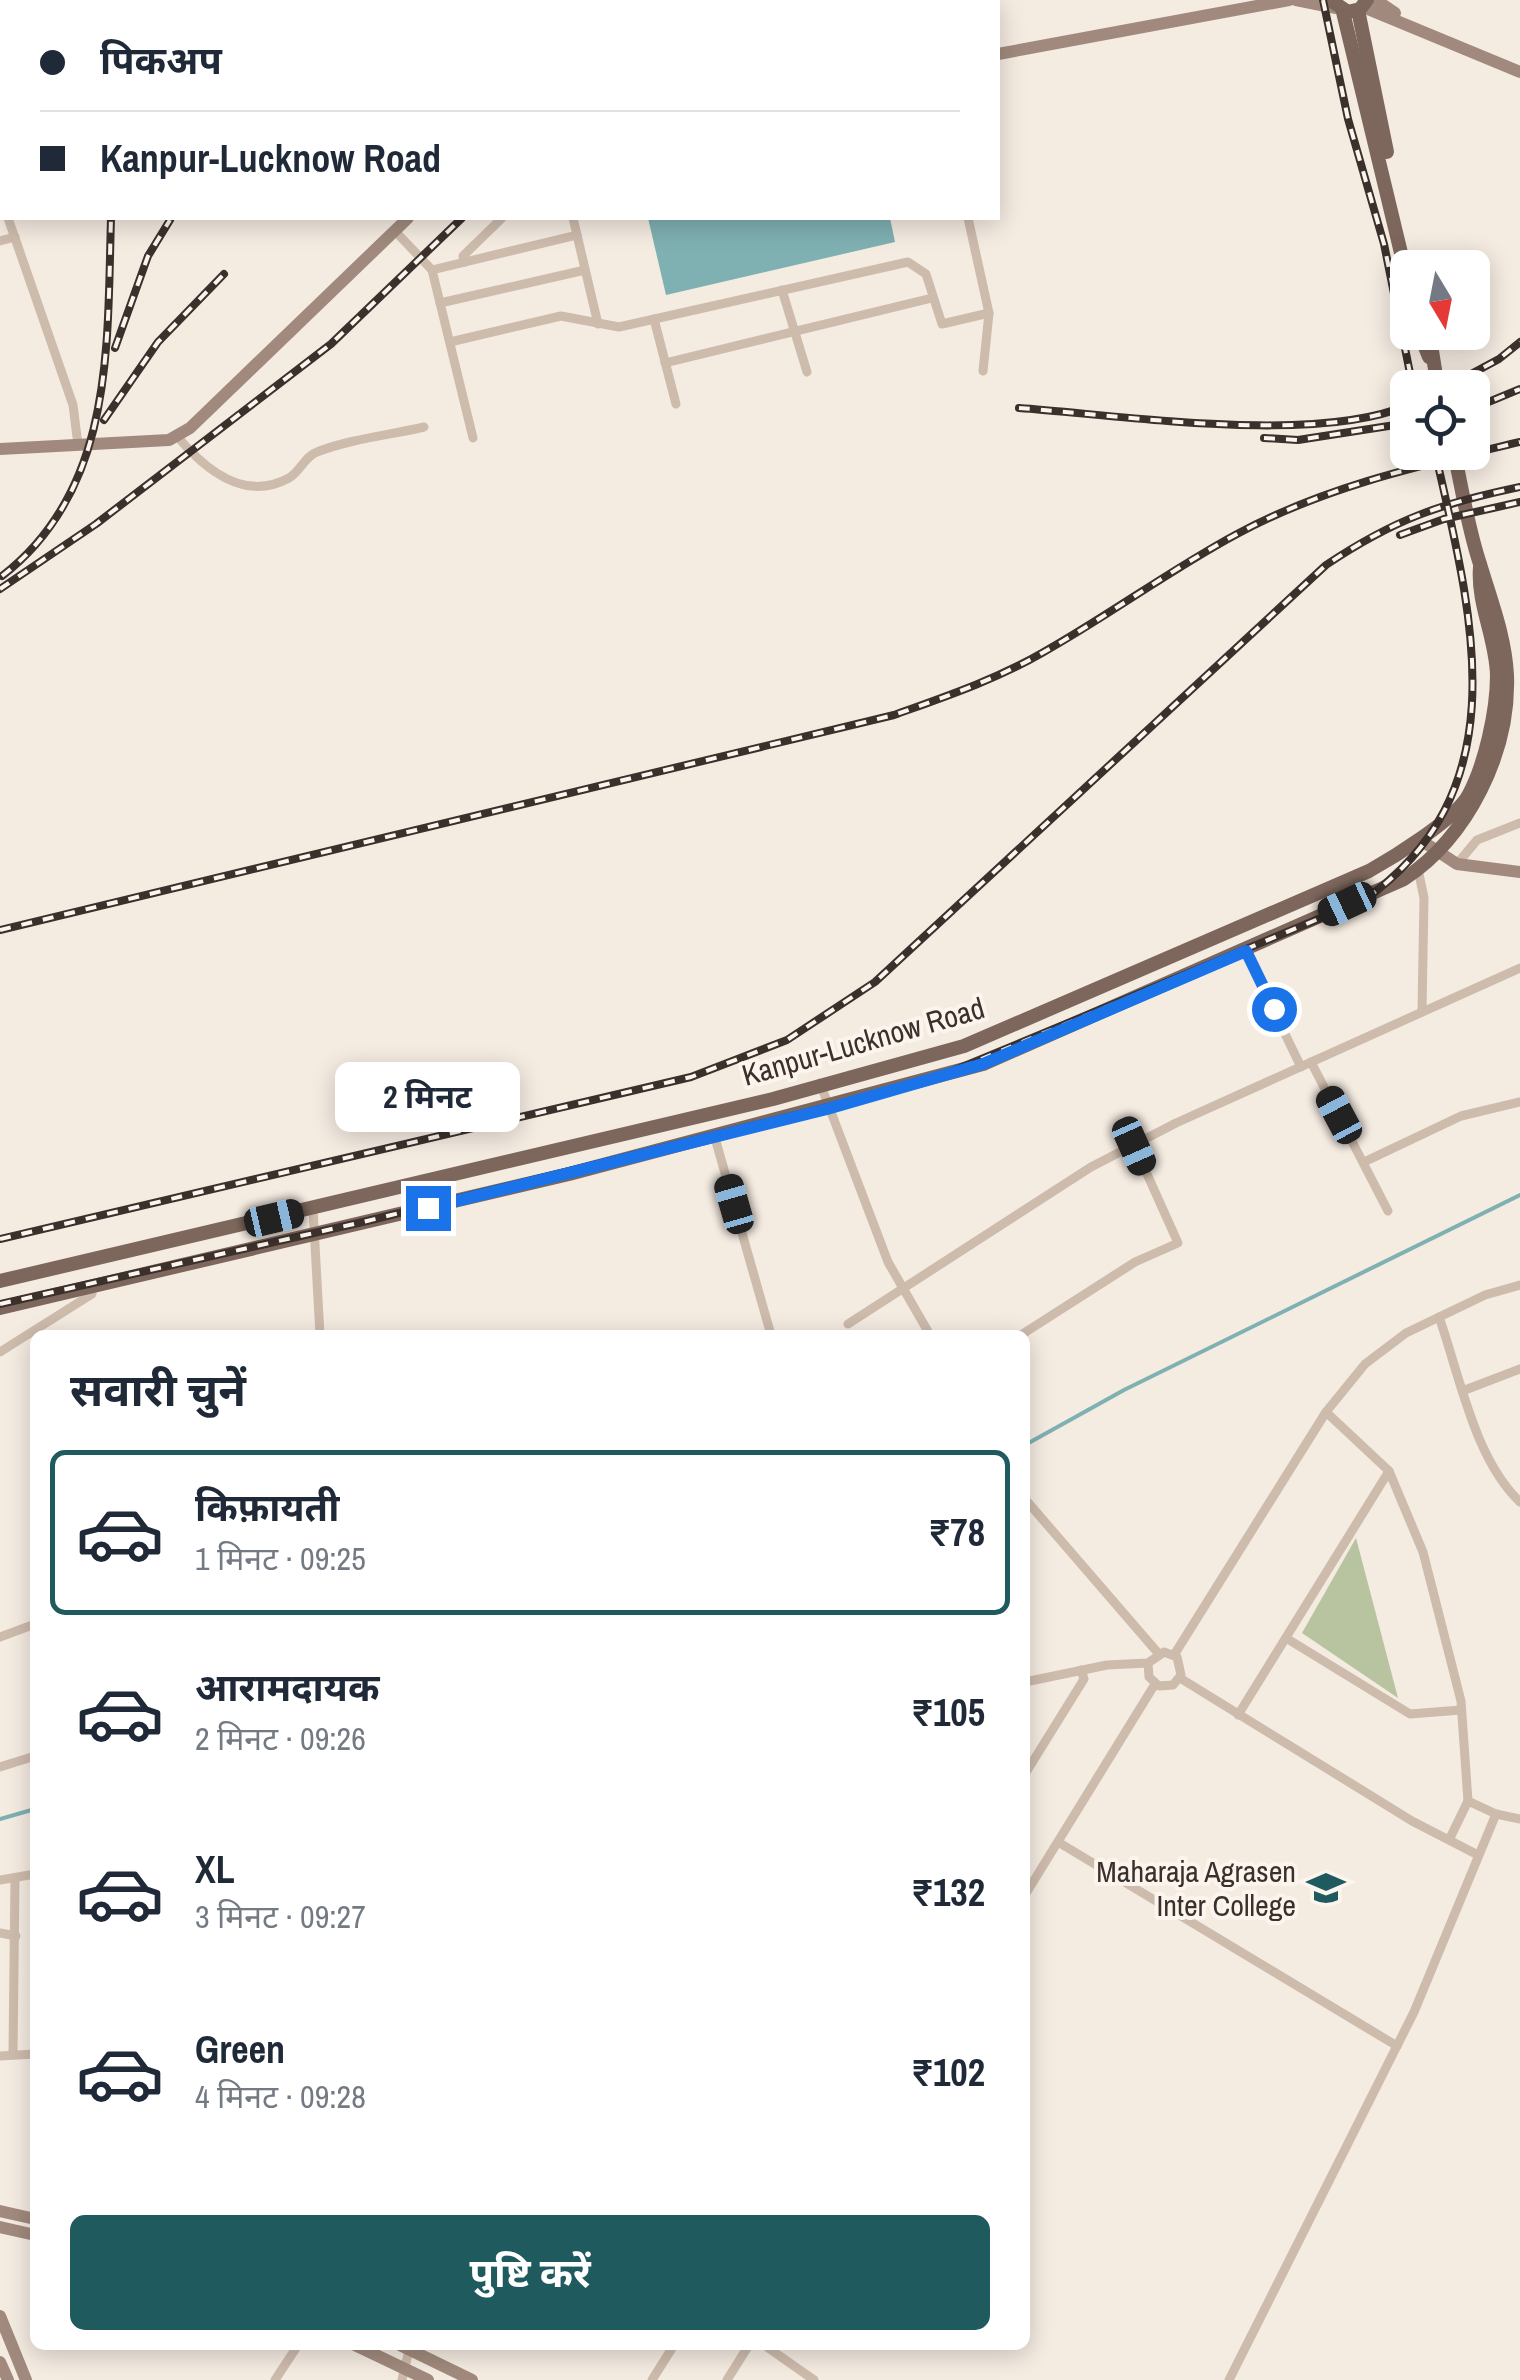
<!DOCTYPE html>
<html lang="hi">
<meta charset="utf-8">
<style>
body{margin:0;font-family:"Archivo Narrow","Noto Sans Devanagari",sans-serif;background:#f2f2f3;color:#1f2937;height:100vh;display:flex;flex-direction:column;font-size:38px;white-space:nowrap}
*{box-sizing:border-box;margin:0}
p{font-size:32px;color:#747a83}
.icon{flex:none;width:55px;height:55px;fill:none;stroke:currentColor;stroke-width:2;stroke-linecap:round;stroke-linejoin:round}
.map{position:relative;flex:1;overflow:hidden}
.details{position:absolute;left:30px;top:1330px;width:1000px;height:1020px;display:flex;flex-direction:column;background:#fff;border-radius:15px;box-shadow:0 5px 25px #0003}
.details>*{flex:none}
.top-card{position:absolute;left:0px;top:0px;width:1000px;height:220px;box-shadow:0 5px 25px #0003;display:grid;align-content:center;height:220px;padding:0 40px;background:#fff}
.needle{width:65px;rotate:170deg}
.fabs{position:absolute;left:1390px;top:250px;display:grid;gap:20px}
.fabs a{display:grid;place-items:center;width:100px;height:100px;border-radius:15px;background:#fff;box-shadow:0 5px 25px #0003;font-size:50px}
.end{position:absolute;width:45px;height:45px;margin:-22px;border:12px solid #1a73e8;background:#fff;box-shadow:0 0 0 5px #fff}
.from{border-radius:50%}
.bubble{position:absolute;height:70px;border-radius:15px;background:#fff;box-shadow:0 5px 25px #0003;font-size:32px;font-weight:700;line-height:70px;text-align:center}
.car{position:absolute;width:30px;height:60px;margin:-30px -15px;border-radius:12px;box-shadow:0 0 8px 2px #0007;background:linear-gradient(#222 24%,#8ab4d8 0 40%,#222 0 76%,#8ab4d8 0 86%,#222 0)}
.top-card b{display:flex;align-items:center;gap:35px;height:95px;font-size:38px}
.top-card b+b{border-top:2px solid #e0e1e3}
.top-card i{width:25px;height:25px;background:#1f2937}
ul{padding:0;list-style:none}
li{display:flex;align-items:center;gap:30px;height:165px;margin:0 20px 15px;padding:0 20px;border:5px solid transparent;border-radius:15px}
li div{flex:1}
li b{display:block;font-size:38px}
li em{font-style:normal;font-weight:700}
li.on{border-color:#1f5a5e}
li>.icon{width:90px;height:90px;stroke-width:1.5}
h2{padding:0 40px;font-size:45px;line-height:120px}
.action{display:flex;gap:20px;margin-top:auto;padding:20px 40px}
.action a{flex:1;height:115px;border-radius:15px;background:#1f5a5e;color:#fff;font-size:40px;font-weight:700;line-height:115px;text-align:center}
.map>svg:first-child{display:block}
.green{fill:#b8c4a0}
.water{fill:#7fb0b2}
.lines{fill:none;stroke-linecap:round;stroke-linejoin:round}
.stream{stroke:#7fb0b2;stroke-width:4}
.street{stroke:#cdbbac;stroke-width:9}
.secondary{stroke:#a18a7d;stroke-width:12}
.primary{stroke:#7d675c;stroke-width:14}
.rail-casing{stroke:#3b302b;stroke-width:8}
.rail{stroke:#fbf5ee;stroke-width:4;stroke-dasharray:11;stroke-linecap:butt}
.route{stroke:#1a73e8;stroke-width:12}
.labels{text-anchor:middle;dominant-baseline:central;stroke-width:8;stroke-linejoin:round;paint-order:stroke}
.street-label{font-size:30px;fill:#3b302b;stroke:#fbf5ee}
.poi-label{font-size:30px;fill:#3b302b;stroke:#fbf5ee;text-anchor:end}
</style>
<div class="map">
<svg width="1520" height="2380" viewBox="0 0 1520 2380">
<rect width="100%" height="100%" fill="#f4ebe1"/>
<polygon class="green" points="1356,1538 1398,1698 1302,1633"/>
<polygon class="water" points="648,218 890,218 895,242 666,295"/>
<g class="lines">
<g class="stream">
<polyline points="1025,1445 1124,1390 1520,1195"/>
<polyline points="0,1819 35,1809"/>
</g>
<g class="street">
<polyline points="985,0 986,2"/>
<polyline points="363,2 363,0"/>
<polyline points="700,2 702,0"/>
<polyline points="0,193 2,200"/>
<polyline points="8,218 73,405 78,445"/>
<polyline points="573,218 598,324"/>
<polyline points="968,218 989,313 983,371"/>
<polyline points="395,231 432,270 473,438"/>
<polyline points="0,241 15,237"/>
<polyline points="465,262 463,256 502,218"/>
<polyline points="432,270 577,235"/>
<polyline points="782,290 807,372"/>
<polyline points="440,303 585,270"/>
<polyline points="654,319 676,404"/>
<polyline points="450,342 561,316 619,327 908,262 926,274 942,324 989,313"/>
<polyline points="665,363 932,298"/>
<path d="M 177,436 C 205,470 245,502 289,478 C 300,472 305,456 317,452 C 350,439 390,435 424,427"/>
<polyline points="1457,864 1477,840 1520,823"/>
<polyline points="1418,869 1424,898 1422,1011"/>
<polyline points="1245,951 1301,1067"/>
<polyline points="1311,1062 1388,1211"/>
<polyline points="820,1083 888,1262 930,1335"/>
<polyline points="715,1138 771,1335"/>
<polyline points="1364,1162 1461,1116 1520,1102"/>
<polyline points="313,1209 320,1335"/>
<path d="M 1439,1317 C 1460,1376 1474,1458 1520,1502"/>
<polyline points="848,1324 1091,1167 1176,1123 1520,968"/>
<polyline points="1021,1335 1135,1262 1178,1243 1134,1145"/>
<polyline points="0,1352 92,1294 92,1287"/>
<polyline points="1465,1390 1520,1369"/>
<polyline points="1326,1412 1389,1471 1423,1552 1461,1701 1468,1801 1450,1838"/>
<polyline points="1025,1499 1158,1653"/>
<polyline points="0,1637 35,1624"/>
<polyline points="1286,1638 1410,1714 1461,1710"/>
<polyline points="1174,1655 1326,1412 1365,1364 1406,1333 1485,1295 1520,1285"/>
<polyline points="1180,1678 1412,1821 1476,1854"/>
<polyline points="1025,1682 1107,1665 1148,1663 1164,1652 1177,1657 1181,1675 1173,1685 1159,1686 1149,1677 1148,1663"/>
<polyline points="1238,1715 1389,1471"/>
<polyline points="0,1767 35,1756"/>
<polyline points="1025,1774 1084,1679 1081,1670"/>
<polyline points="1468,1801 1496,1814 1520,1819"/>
<polyline points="1058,1842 1397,2046"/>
<polyline points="0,1880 35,1874"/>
<polyline points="1025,1895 1155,1684"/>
<polyline points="0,1933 16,1936"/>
<polyline points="13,2053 15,1878"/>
<polyline points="0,2056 35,2054"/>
<polyline points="764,2345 814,2380"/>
<polyline points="275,2380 298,2345"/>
<polyline points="402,2380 409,2350"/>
<polyline points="652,2380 674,2345"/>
<polyline points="727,2380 749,2345"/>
<polyline points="1229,2380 1414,2012 1496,1814"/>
</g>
<g class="secondary">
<polyline points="40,0 50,2"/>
<polyline points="1296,0 1336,8"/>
<polyline points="1376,0 1395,13"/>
<polyline points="587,2 589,0"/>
<polyline points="1363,7 1520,72"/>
<polyline points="998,54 1289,0"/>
<polyline points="0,449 169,440 190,428 408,218"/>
<polyline points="1419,839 1457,864 1520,872"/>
<polyline points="0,2211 35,2219"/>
<polyline points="0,2227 35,2235"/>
<polyline points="0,2316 26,2380"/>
<polyline points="355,2345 428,2380"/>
<polyline points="400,2345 472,2380"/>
<polyline points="0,2362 8,2380"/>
</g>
<g class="primary">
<polyline points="1330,0 1348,12 1360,9 1367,0"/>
<polyline points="1358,10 1387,152"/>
<polyline points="1343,12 1408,282"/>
<polyline points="1419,332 1429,357"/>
<polyline points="1429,332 1438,388"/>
<path d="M 0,1281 L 773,1099 L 964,1046 L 1369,871 C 1394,857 1454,820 1468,796 C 1485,765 1497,711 1497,675 C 1496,638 1477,604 1480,567"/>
<path d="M 0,1308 L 569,1174 L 983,1064 L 1404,879 C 1468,837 1510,752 1507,675 C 1505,636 1491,601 1480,564 C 1468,528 1462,489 1454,452"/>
</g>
<g class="rail-casing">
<g id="rail">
<polyline points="1323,0 1348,119 1384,244 1413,388"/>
<polyline points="784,2 796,0"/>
<polyline points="115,348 148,256 170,220"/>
<polyline points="1445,388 1499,359 1520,342"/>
<path d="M 1019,408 C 1121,415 1316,445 1408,405"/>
<polyline points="1474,408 1520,389"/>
<polyline points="104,420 158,342 224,274"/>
<polyline points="1264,438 1298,440 1408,423"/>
<polyline points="1400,535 1444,519 1520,502"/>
<path d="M 2,576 C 115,489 107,345 111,218"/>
<polyline points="0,589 96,524 331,344 462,218"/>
<path d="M 0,930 L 894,715 C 944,697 995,680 1042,653 C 1108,616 1170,570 1237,534 C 1326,486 1423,465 1520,442"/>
<path d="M 0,1239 L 691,1077 L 787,1040 L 875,982 L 1326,565 C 1395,519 1439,504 1520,487"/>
<path d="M 0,1304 L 367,1221 L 893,1091 L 950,1072 L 1364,900 C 1520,790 1473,618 1435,452"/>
</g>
</g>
<use href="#rail" class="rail"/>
</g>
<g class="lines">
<polyline class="route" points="428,1208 827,1109 983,1064 1246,951 1274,1009"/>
</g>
<defs>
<g id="university-bare" transform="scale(3)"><path d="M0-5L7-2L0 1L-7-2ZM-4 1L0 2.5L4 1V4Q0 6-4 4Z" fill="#1f5a5e" stroke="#fbf5ee" stroke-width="2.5" paint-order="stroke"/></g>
</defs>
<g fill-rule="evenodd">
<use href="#university-bare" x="1326" y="1888"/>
</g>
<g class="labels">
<g class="street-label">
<text transform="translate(863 1041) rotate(-16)">Kanpur-Lucknow Road</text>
</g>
<g class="poi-label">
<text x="1296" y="1871">Maharaja Agrasen<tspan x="1296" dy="34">Inter College</tspan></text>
</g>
</g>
</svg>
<div class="fabs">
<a><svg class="needle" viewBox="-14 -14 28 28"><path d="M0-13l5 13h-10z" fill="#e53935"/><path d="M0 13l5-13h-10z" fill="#747a83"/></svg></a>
<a><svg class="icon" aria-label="locate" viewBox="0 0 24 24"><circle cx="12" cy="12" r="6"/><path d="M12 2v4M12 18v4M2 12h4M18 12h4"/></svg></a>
</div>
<i class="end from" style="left:1274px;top:1009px"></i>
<i class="end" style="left:428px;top:1208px"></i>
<div class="bubble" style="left:335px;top:1062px;width:185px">2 मिनट</div>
<i class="car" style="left:1347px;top:904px;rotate:245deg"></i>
<i class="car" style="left:1339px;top:1115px;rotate:332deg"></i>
<i class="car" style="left:1134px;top:1146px;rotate:156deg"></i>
<i class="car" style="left:734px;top:1204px;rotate:344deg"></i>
<i class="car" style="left:274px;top:1218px;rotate:77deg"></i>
<div class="top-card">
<b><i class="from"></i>पिकअप</b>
<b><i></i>Kanpur-Lucknow Road</b>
</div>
<section class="details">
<h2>सवारी चुनें</h2>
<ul>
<li class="on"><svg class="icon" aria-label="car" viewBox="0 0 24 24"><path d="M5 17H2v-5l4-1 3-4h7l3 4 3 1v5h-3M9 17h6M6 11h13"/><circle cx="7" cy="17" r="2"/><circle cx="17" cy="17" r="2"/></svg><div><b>किफ़ायती</b><p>1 मिनट · 09:25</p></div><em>₹78</em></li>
<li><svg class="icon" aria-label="car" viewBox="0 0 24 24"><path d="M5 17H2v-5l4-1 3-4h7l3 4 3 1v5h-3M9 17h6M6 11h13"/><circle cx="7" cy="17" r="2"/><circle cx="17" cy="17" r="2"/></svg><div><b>आरामदायक</b><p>2 मिनट · 09:26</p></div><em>₹105</em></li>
<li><svg class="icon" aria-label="car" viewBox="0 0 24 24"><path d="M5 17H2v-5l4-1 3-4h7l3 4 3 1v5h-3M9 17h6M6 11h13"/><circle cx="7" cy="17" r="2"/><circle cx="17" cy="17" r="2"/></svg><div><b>XL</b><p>3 मिनट · 09:27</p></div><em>₹132</em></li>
<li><svg class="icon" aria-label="car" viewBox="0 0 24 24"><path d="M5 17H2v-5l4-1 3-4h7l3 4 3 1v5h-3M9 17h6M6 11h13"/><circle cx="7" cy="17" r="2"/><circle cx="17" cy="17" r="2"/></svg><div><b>Green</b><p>4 मिनट · 09:28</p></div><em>₹102</em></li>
</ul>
<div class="action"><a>पुष्टि करें</a></div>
</section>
</div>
